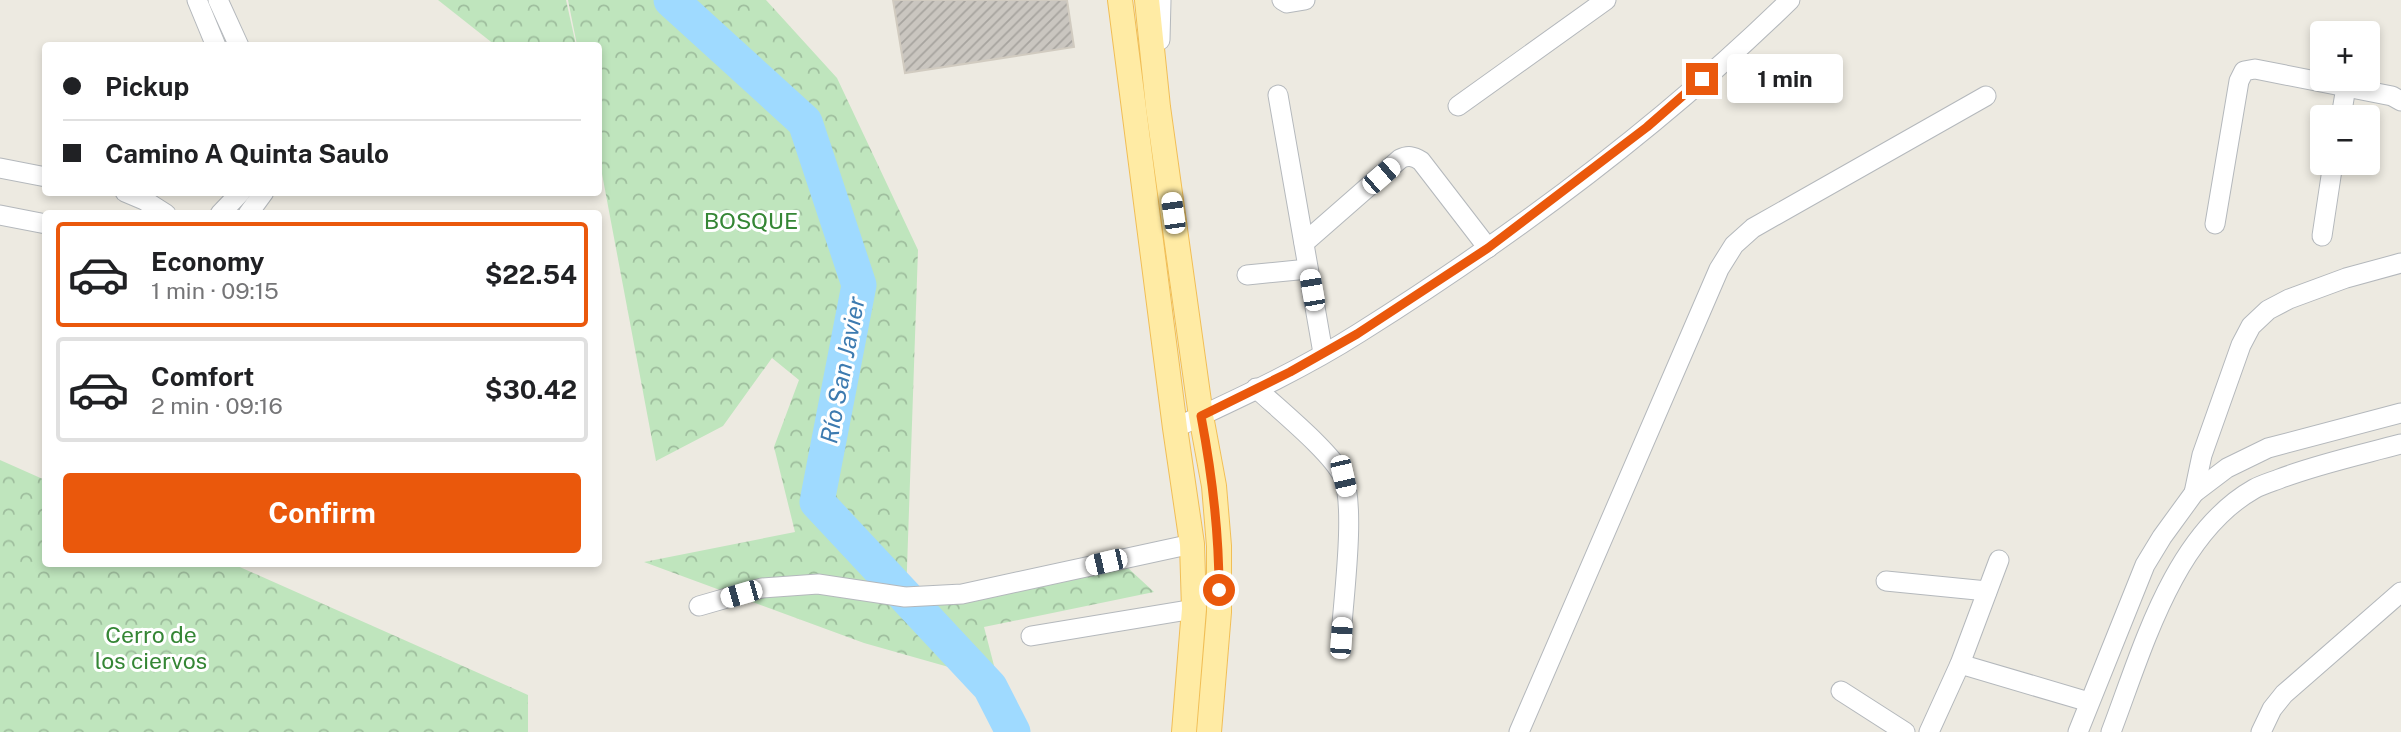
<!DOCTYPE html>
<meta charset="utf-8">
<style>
body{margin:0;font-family:"Public Sans",sans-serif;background:#f2f2f2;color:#202124;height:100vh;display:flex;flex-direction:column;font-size:26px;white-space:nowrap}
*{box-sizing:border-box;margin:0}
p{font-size:23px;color:#757577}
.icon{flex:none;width:38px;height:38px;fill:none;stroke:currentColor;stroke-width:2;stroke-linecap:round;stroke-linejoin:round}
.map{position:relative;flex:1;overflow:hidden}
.side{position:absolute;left:42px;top:210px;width:560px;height:357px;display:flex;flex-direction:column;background:#fff;border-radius:7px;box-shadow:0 4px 10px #0003}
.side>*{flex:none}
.guide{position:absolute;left:42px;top:42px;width:560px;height:154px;border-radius:7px;box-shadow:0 4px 10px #0003;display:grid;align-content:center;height:154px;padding:0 21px;background:#fff}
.fabs{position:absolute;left:2310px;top:21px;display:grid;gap:14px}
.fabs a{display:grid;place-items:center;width:70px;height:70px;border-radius:7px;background:#fff;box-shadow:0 4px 10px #0003;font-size:35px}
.end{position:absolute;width:32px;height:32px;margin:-16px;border:9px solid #ea580c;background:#fff;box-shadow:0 0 0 4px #fff}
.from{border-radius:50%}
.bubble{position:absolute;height:49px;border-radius:7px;background:#fff;box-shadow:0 4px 10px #0003;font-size:23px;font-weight:700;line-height:49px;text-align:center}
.car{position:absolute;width:21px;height:42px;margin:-21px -10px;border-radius:9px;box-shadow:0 0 5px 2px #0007;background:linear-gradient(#fff 24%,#345 0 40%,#fff 0 76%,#345 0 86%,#fff 0)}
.guide b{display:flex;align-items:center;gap:24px;height:66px;font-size:26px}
.guide b+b{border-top:2px solid #e0e0e0}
.guide i{width:18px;height:18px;background:#202124}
ul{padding:12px 0 0;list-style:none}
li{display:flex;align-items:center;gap:21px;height:105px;margin:0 14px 10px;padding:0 7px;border:4px solid #e0e0e0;border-radius:7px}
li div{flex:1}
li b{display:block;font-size:26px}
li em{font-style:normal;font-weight:700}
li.current{border-color:#ea580c}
li>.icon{width:63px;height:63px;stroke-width:1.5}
.action{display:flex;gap:14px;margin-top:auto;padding:14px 21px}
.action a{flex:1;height:80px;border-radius:7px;background:#ea580c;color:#fff;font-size:28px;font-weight:700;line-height:80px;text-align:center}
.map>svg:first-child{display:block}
.forest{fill:url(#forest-crowns)}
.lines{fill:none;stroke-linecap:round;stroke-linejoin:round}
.river{stroke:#9fdaff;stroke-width:35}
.building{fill:url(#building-hatch);stroke:#d1cbc0;stroke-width:2}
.minor-casing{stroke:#b4b8bc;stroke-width:21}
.major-casing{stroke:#f1be56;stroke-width:26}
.minor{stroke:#fff;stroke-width:19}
.major{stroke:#ffeba4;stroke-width:24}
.route{stroke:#ea580c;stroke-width:9}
.labels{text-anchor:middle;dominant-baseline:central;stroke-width:6;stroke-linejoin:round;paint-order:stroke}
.park-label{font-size:23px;fill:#358635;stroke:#fff}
.water-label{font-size:24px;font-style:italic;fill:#3d7bb0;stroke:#fff}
</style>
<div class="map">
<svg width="2401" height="732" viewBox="0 0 2401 732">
<defs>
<pattern id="forest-crowns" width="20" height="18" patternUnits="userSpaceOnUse" patternTransform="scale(1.75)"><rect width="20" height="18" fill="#bfe5bd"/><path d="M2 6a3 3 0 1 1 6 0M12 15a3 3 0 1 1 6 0" fill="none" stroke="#9ebd9d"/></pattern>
<pattern id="building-hatch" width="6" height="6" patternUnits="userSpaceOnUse" patternTransform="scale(1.75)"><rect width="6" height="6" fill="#cac6c0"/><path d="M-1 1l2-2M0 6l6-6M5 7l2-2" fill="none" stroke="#a7a49f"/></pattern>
</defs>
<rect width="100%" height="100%" fill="#edeae1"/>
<g class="forest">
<polygon points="438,0 566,0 576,45 495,45"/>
<polygon points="568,0 766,0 837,78 918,250 906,597 1115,556 1154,592 984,627 998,681 864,643 644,562 795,532 774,447 799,380 772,358 723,426 656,461 599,158 598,46 577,45"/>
<polygon points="0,460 45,480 46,564 233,564 528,695 528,732 0,732"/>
</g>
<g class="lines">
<polyline class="river" points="671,0 805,122 859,285 817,502 990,687 1013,732"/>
</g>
<polygon class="building" points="893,0 1067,0 1074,47 905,73"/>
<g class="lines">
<g class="minor-casing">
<g id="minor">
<polyline points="197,0 216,46"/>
<polyline points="218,0 239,46"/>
<polyline points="1282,0 1287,3 1305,0"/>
<polyline points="1160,40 1161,0"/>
<polyline points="1278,95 1323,353"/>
<polyline points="1458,106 1606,0"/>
<polyline points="2341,117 2346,87"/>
<polyline points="0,168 46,177"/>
<polyline points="125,192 144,200 166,214"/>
<polyline points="220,214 241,192"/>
<polyline points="248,214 264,192"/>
<polyline points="0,215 46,224"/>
<polyline points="2215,224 2239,81 2244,71 2255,69 2392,96 2401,101"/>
<polyline points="2322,236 2333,163"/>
<path d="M 1304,243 L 1400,159 C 1408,155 1413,156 1421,161 L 1488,248"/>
<polyline points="1247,275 1308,269"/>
<path d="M 1256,388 C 1277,408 1333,453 1343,477 C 1356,506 1343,602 1341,637"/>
<path d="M 1175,428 C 1237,399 1301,370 1359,333 C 1512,237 1660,127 1790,0"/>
<polyline points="2194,493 2202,455 2241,345 2251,326 2268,310 2289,299 2346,278 2401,263"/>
<polyline points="1886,581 1987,591"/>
<polyline points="699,606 762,588 818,584 905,597 962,594 1192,544"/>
<polyline points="1031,636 1194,609"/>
<polyline points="1960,664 2089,702"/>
<polyline points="1841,691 1905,732"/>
<polyline points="1519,732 1719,269 1734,245 1753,228 1986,96"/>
<polyline points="1929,732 1960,664 1999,560"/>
<polyline points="2078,732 2145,565 2162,537 2194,493 2227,468 2268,448 2401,413"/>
<path d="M 2111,732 C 2142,651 2173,535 2254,489 C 2261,485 2271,482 2279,479 C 2318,464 2360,455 2401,444"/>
<polyline points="2261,732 2272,709 2284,694 2401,592"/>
</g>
</g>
<g class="major-casing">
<g id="major">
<polyline points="1120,0 1175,428 1192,544 1194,609 1184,732"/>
<polyline points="1147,0 1158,107 1201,416 1214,486 1219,546 1219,612 1209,732"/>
</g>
</g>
<use href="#minor" class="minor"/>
<use href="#major" class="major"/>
</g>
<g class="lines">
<path class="route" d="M 1219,590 C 1219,531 1212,474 1201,416 L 1290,372 L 1357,334 L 1488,248 L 1647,127 L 1702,79"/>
</g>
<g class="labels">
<g class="park-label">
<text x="751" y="220">BOSQUE</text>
<text x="151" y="634">Cerro de<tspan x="151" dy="26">los ciervos</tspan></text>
</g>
<g class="water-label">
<text transform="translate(842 370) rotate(-79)">Río San Javier</text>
</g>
</g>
</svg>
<div class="fabs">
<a>+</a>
<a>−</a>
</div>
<i class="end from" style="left:1219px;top:590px"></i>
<i class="end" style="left:1702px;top:79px"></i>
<div class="bubble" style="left:1727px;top:54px;width:116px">1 min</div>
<i class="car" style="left:1381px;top:176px;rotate:49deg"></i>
<i class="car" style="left:1173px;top:213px;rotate:352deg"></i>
<i class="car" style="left:1312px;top:290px;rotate:350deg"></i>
<i class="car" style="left:1343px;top:476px;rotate:167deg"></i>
<i class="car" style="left:1106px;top:562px;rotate:257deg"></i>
<i class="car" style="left:741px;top:594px;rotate:254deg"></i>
<i class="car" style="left:1341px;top:638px;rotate:4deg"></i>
<div class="guide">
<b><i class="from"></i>Pickup</b>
<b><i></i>Camino A Quinta Saulo</b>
</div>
<section class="side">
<ul>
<li class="current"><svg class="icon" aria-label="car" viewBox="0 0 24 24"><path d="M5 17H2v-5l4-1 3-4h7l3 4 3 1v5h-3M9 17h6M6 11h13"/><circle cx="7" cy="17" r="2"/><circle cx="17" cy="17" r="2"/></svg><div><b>Economy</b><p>1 min · 09:15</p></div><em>$22.54</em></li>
<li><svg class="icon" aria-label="car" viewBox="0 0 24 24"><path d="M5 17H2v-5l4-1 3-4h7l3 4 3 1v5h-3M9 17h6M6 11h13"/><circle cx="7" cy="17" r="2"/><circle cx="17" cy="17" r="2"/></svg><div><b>Comfort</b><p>2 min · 09:16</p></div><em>$30.42</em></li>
</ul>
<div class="action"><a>Confirm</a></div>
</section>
</div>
